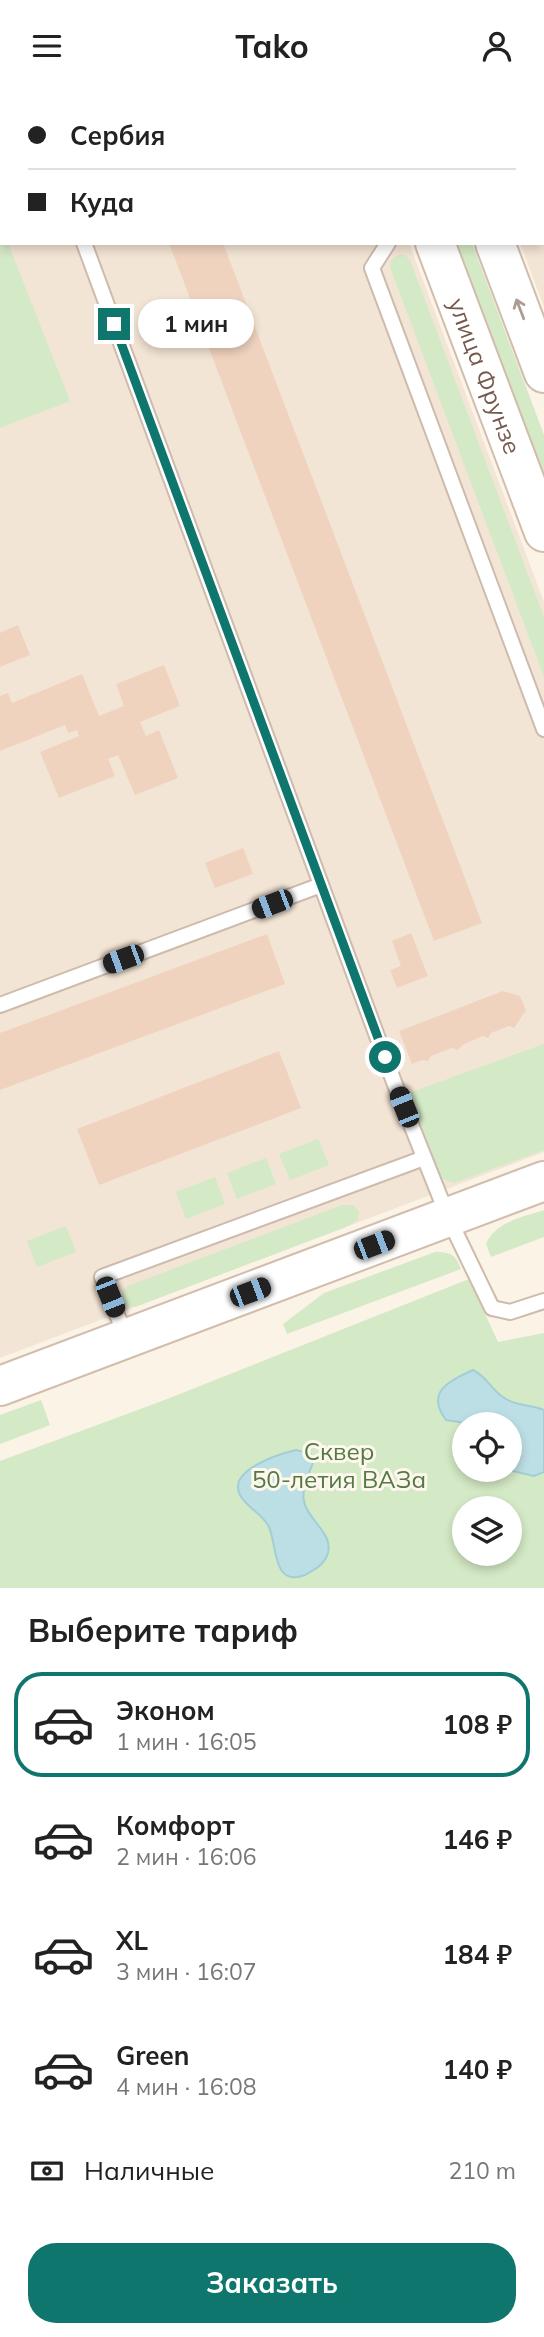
<!DOCTYPE html>
<html lang="ru">
<meta charset="utf-8">
<style>
body{margin:0;font-family:Mulish,sans-serif;background:#f6f6f6;color:#222;height:100vh;display:flex;flex-direction:column;font-size:26px;white-space:nowrap}
*{box-sizing:border-box;margin:0}
p{font-size:23px;color:#767676}
.icon{flex:none;width:38px;height:38px;fill:none;stroke:currentColor;stroke-width:2;stroke-linecap:round;stroke-linejoin:round}
.map{position:relative;height:1497px;overflow:hidden}
.panel{display:flex;flex-direction:column;background:#fff;flex:1}
.panel>*{flex:none}
.hud{position:absolute;left:0px;top:0px;width:544px;height:154px;box-shadow:0 4px 10px #0003;display:grid;align-content:center;height:154px;padding:0 28px;background:#fff}
.controls{position:absolute;left:452px;top:1321px;display:grid;gap:14px}
.controls a{display:grid;place-items:center;width:70px;height:70px;border-radius:50%;background:#fff;box-shadow:0 4px 10px #0003;font-size:35px}
.end{position:absolute;width:32px;height:32px;margin:-16px;border:9px solid #0f766e;background:#fff;box-shadow:0 0 0 4px #fff}
.from{border-radius:50%}
.bubble{position:absolute;height:49px;border-radius:24px;background:#fff;box-shadow:0 4px 10px #0003;font-size:23px;font-weight:700;line-height:49px;text-align:center}
.car{position:absolute;width:21px;height:42px;margin:-21px -10px;border-radius:9px;box-shadow:0 0 5px 2px #0007;background:linear-gradient(#222 24%,#8ab4d8 0 40%,#222 0 76%,#8ab4d8 0 86%,#222 0)}
.hud b{display:flex;align-items:center;gap:24px;height:66px;font-size:26px}
.hud b+b{border-top:2px solid #e0e0e0}
.hud i{width:18px;height:18px;background:#222}
ul{padding:0;list-style:none}
li{display:flex;align-items:center;gap:21px;height:105px;margin:0 14px 10px;padding:0 14px;border:4px solid transparent;border-radius:28px}
li div{flex:1}
li b{display:block;font-size:26px}
li em{font-style:normal;font-weight:700}
li.on{border-color:#0f766e}
li>.icon{width:63px;height:63px;stroke-width:1.5}
h2{padding:0 28px;font-size:32px;line-height:84px}
.pay{display:flex;align-items:center;gap:18px;height:77px;padding:0 28px;font-size:26px}
.pay p{margin-inline-start:auto}
.primary-button{display:flex;gap:14px;margin-top:auto;padding:14px 28px}
.primary-button a{flex:1;height:80px;border-radius:28px;background:#0f766e;color:#fff;font-size:28px;font-weight:700;line-height:80px;text-align:center}
header{display:flex;justify-content:space-between;align-items:center;height:91px;padding:0 28px;background:#fff;font-size:32px;font-weight:700}
.map>svg:first-child{display:block}
.residential{fill:#f3e5d5}
.green{fill:#d4e9c5;fill-rule:evenodd}
.water{fill:#bcdfe5;stroke:#a2ced6;stroke-width:2}
.building{fill:#f0d3bf}
.lines{fill:none;stroke-linecap:round;stroke-linejoin:round}
.lane-casing{stroke:#cdbbad;stroke-width:18}
.street-casing{stroke:#cdbbad;stroke-width:32}
.secondary-casing{stroke:#d2bdad;stroke-width:42}
.lane{stroke:#fff;stroke-width:14}
.street{stroke:#fff;stroke-width:28}
.secondary{stroke:#fff;stroke-width:38}
.oneway{stroke:#ac9c94}
.route{stroke:#0f766e;stroke-width:9}
.labels{text-anchor:middle;dominant-baseline:central;stroke-width:6;stroke-linejoin:round;paint-order:stroke}
.street-label{font-size:24px;fill:#755a4c;stroke:#fef7ed}
.park-label{font-size:24px;fill:#547a44;stroke:#fef7ed}
</style>
<header><svg class="icon" aria-label="menu" viewBox="0 0 24 24"><path d="M4 6h16M4 12h16M4 18h16"/></svg>Tako<svg class="icon" aria-label="person" viewBox="0 0 24 24"><circle cx="12" cy="8" r="4"/><path d="M4 21q1-7 8-7t8 7"/></svg></header>
<div class="map">
<svg width="544" height="1497" viewBox="0 0 544 1497">
<rect width="100%" height="100%" fill="#fcf3e7"/>
<g class="residential">
<polygon points="0,0 352,0 352,2 2,2 2,152 409,152 544,511 544,1061 0,1267"/>
<polygon points="463,0 544,0 544,216 520,152 542,152 542,2 464,2"/>
</g>
<g class="green">
<polygon points="491,0 544,0 544,143 542,2 491,2"/>
<polygon points="2,139 2,152 8,152 70,310 0,337 0,140"/>
<polygon points="448,152 472,152 544,344 544,389"/>
<polygon points="400,163 405,164 410,169 544,526 544,586 390,176 391,169"/>
<polygon points="544,953 544,1059 454,1092 441,1087 409,1002"/>
<polygon points="318,1048 329,1074 290,1089 279,1063"/>
<polygon points="266,1067 276,1093 237,1108 227,1082"/>
<polygon points="215,1086 225,1113 186,1128 176,1101"/>
<polygon points="342,1114 353,1114 359,1120 358,1129 346,1136 135,1216 126,1215 121,1207 123,1199 128,1195"/>
<path d="M 544,1119 L 544,1146 L 491,1166 L 486,1153 C 495,1131 523,1126 544,1119 Z"/>
<polygon points="66,1135 76,1161 37,1176 27,1150"/>
<path d="M 435,1161 C 450,1161 455,1163 461,1178 L 287,1243 L 283,1233 L 324,1202 Z"/>
<path d="M 469,1188 L 498,1251 L 544,1242 L 544,1497 L 0,1497 L 0,1370 L 162,1310 ZM 464,1334 L 509,1334 L 509,1379 L 464,1379 ZM 464,1418 L 509,1418 L 509,1463 L 464,1463 Z"/>
<polygon points="41,1309 50,1334 0,1353 0,1324"/>
</g>
<g class="water">
<path d="M 473,1279 C 489,1287 491,1300 506,1308 C 518,1315 532,1314 544,1319 L 544,1381 L 534,1385 L 508,1379 L 509,1334 L 472,1333 L 446,1329 C 425,1301 449,1290 473,1279 Z"/>
<path d="M 296,1359 L 311,1363 L 314,1369 C 310,1381 301,1396 304,1410 C 307,1430 338,1444 326,1467 C 321,1476 313,1479 305,1484 C 272,1497 277,1453 269,1436 C 262,1422 247,1417 240,1404 C 227,1379 279,1363 296,1359 Z"/>
</g>
<g class="building">
<polygon points="169,152 223,152 482,832 434,850"/>
<polygon points="18,534 30,564 0,576 0,542"/>
<polygon points="164,574 180,615 140,631 146,645 159,639 178,687 135,704 118,664 108,668 115,685 59,707 40,661 79,645 77,639 68,642 65,634 0,660 0,605 8,602 12,612 82,583 99,625 124,615 116,593"/>
<polygon points="243,757 253,783 215,797 205,772"/>
<polygon points="411,842 428,885 397,897 390,879 401,875 392,850"/>
<polygon points="267,843 285,893 0,999 0,942"/>
<polygon points="503,900 520,905 526,919 514,937 509,935 491,942 488,947 483,945 462,954 458,959 452,957 431,965 428,970 422,969 412,973 399,940"/>
<polygon points="279,960 301,1017 99,1094 77,1038"/>
</g>
<g class="lines">
<g class="lane-casing">
<g id="lane">
<polyline points="542,77 544,76"/>
<polyline points="84,152 394,991 448,1126 492,1217 510,1221 544,1210"/>
<polyline points="388,152 372,177 544,638"/>
<polyline points="0,914 321,794"/>
<polyline points="126,1246 102,1186 424,1067"/>
</g>
</g>
<g class="street-casing">
<g id="street">
<polyline points="89,2 94,0"/>
<polyline points="0,36 2,35"/>
</g>
</g>
<g class="secondary-casing">
<g id="secondary">
<polyline points="377,0 377,2"/>
<polyline points="438,0 438,2"/>
<path id="s1" d="M 435,152 L 544,441"/>
<polyline points="495,152 544,282"/>
<polyline points="0,1295 544,1090"/>
</g>
</g>
<use href="#lane" class="lane"/>
<use href="#street" class="street"/>
<use href="#secondary" class="secondary"/>
</g>
<defs><path id="oneway-shaft" d="M-6 0H5M1.5-3L5.5 0L1.5 3" fill="none" stroke-width="1.6" stroke-linecap="round" stroke-linejoin="round" transform="scale(1.75)"/></defs>
<use class="oneway" href="#oneway-shaft" transform="translate(520 218) rotate(-111)"/>
<g class="lines">
<polyline class="route" points="114,233 385,966"/>
</g>
<g class="labels">
<g class="street-label">
<text stroke="none"><textPath href="#s1" startOffset="142">улица Фрунзе</textPath></text>
</g>
<g class="park-label">
<text x="339" y="1360">Сквер<tspan x="339" dy="28">50-летия ВАЗа</tspan></text>
</g>
</g>
</svg>
<div class="controls">
<a><svg class="icon" aria-label="locate" viewBox="0 0 24 24"><circle cx="12" cy="12" r="6"/><path d="M12 2v4M12 18v4M2 12h4M18 12h4"/></svg></a>
<a><svg class="icon" aria-label="layers" viewBox="0 0 24 24"><path d="M12 4l9 5-9 5-9-5zM3 14l9 5 9-5"/></svg></a>
</div>
<i class="end from" style="left:385px;top:966px"></i>
<i class="end" style="left:114px;top:233px"></i>
<div class="bubble" style="left:138px;top:208px;width:116px">1 мин</div>
<i class="car" style="left:272px;top:813px;rotate:249deg"></i>
<i class="car" style="left:123px;top:868px;rotate:250deg"></i>
<i class="car" style="left:404px;top:1016px;rotate:338deg"></i>
<i class="car" style="left:374px;top:1154px;rotate:69deg"></i>
<i class="car" style="left:250px;top:1201px;rotate:69deg"></i>
<i class="car" style="left:110px;top:1206px;rotate:158deg"></i>
<div class="hud">
<b><i class="from"></i>Сербия</b>
<b><i></i>Куда</b>
</div>
</div>
<section class="panel">
<h2>Выберите тариф</h2>
<ul>
<li class="on"><svg class="icon" aria-label="car" viewBox="0 0 24 24"><path d="M5 17H2v-5l4-1 3-4h7l3 4 3 1v5h-3M9 17h6M6 11h13"/><circle cx="7" cy="17" r="2"/><circle cx="17" cy="17" r="2"/></svg><div><b>Эконом</b><p>1 мин · 16:05</p></div><em>108 ₽</em></li>
<li><svg class="icon" aria-label="car" viewBox="0 0 24 24"><path d="M5 17H2v-5l4-1 3-4h7l3 4 3 1v5h-3M9 17h6M6 11h13"/><circle cx="7" cy="17" r="2"/><circle cx="17" cy="17" r="2"/></svg><div><b>Комфорт</b><p>2 мин · 16:06</p></div><em>146 ₽</em></li>
<li><svg class="icon" aria-label="car" viewBox="0 0 24 24"><path d="M5 17H2v-5l4-1 3-4h7l3 4 3 1v5h-3M9 17h6M6 11h13"/><circle cx="7" cy="17" r="2"/><circle cx="17" cy="17" r="2"/></svg><div><b>XL</b><p>3 мин · 16:07</p></div><em>184 ₽</em></li>
<li><svg class="icon" aria-label="car" viewBox="0 0 24 24"><path d="M5 17H2v-5l4-1 3-4h7l3 4 3 1v5h-3M9 17h6M6 11h13"/><circle cx="7" cy="17" r="2"/><circle cx="17" cy="17" r="2"/></svg><div><b>Green</b><p>4 мин · 16:08</p></div><em>140 ₽</em></li>
</ul>
<div class="pay"><svg class="icon" aria-label="cash" viewBox="0 0 24 24"><path d="M3 7h18v10H3z"/><circle cx="12" cy="12" r="2"/></svg>Наличные<p>210 m</p></div>
<div class="primary-button"><a>Заказать</a></div>
</section>
